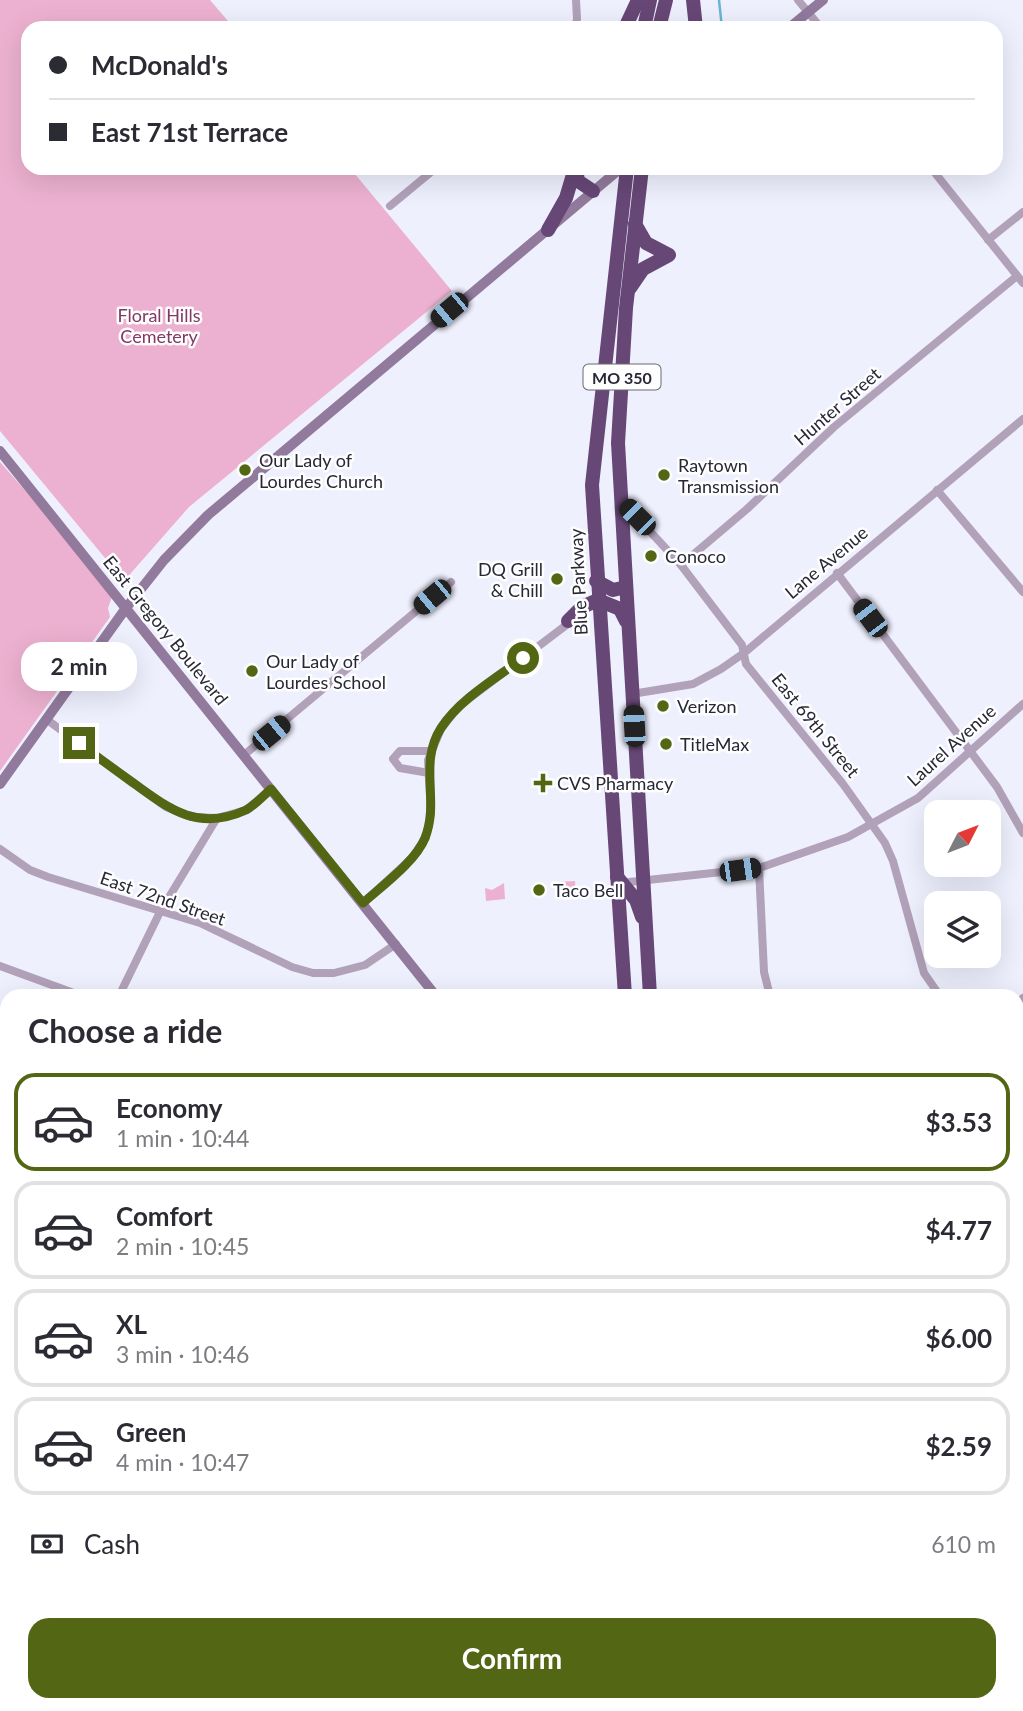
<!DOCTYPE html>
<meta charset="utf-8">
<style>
body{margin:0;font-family:Lato,sans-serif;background:#f2f2f3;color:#2b2b33;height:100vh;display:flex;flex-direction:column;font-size:26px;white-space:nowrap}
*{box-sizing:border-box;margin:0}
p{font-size:23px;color:#7c7c81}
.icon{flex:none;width:38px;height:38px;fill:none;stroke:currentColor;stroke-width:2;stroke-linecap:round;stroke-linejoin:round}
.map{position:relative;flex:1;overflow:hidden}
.panel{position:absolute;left:0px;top:989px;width:1024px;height:723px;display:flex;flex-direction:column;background:#fff;border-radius:21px 21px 0 0;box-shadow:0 7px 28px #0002}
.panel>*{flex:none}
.banner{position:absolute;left:21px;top:21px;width:982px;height:154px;border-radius:21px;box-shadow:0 7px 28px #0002;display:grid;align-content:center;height:154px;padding:0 28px;background:#fff}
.needle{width:46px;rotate:48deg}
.controls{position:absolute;left:924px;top:800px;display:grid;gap:14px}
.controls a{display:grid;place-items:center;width:77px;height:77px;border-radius:14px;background:#fff;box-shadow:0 7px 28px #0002;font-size:35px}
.end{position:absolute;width:32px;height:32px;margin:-16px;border:9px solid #526613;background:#fff;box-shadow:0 0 0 4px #fff}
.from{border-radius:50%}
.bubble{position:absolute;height:49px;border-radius:21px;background:#fff;box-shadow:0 7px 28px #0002;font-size:23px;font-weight:700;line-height:49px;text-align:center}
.car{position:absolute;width:21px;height:42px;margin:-21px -10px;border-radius:9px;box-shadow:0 0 5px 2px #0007;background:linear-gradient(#222 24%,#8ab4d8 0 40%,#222 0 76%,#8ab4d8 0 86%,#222 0)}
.banner b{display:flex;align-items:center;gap:24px;height:66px;font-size:26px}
.banner b+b{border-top:2px solid #e1e1e2}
.banner i{width:18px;height:18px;background:#2b2b33}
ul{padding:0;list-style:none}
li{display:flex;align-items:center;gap:21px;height:98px;margin:0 14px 10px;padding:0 14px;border:4px solid #e1e1e2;border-radius:21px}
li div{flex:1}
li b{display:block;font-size:26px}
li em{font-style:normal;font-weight:700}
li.selected{border-color:#526613}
li>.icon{width:63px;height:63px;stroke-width:1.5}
h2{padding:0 28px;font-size:32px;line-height:84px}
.pay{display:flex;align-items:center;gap:18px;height:77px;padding:0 28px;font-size:26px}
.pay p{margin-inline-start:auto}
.action{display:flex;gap:14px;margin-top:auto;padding:14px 28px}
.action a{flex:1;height:80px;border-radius:21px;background:#526613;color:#fff;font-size:28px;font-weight:700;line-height:80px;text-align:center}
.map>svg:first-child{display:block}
.green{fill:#ecb1d0}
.water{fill:#68b7ce}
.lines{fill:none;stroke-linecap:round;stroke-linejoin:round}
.stream{stroke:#68b7ce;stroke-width:2.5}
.street{stroke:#b1a1b9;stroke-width:8}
.secondary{stroke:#917a9c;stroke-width:10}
.highway{stroke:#674776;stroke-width:14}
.route{stroke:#526613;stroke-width:9}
.poi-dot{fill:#526613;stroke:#fefefe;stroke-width:2.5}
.labels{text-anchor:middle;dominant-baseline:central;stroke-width:5;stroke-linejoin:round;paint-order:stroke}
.shield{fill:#fefefe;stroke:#686871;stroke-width:2}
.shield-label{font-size:16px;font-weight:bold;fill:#272835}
.park-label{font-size:18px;fill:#823964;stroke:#fefefe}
.street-label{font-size:18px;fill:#272835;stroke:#fefefe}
.poi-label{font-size:18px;fill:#272835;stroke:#fefefe;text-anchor:start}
</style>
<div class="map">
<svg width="1023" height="1711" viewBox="0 0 1023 1711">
<rect width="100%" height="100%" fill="#eff0fe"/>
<g class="green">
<polygon points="0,0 210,0 234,28 28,28 28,168 350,168 452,291 189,507 124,581 0,431"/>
<polygon points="0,462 46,514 112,597 108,608 110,617 0,771"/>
<polygon points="575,881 576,894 557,895 556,882"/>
<polygon points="504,883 505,899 486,901 485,888 492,890"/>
</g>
<polygon class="water" points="7,1649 7,1704 89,1705 86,1711 0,1711 0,1654"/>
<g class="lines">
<polyline class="stream" points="719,0 722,28"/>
<g class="street">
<polyline points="798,0 821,28"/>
<polyline points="575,28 577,19 576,0"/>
<polyline points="931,168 1023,283"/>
<polyline points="390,206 436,168"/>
<polyline points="988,240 1023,212"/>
<polyline points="937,490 1023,592"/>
<polyline points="622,501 681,565 742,645 746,664 843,784 885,843 893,861 924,973 940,996"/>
<polyline points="681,565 747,509 834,427 1017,276"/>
<polyline points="837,573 997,787 1023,833"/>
<polyline points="632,694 693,684 721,669 744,653 1023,419"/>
<polyline points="46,719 166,807 191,817 217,818"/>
<polyline points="244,755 451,582"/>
<polyline points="429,773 400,768 393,759 400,751 431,751"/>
<polyline points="0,849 30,870 48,877 200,923 292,967 313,973 334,973 365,965 396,944"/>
<polyline points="759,868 764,972 770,996"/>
<polyline points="620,883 759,868 848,837 918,798 1023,704"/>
<polyline points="363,903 412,858 426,837 431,814 428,760 441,729 458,707 569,623"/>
<polyline points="0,966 82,996"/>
<polyline points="119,996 160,912 217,818 246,810 271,789"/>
<polyline points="1017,1003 1023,998"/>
<polyline points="0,1074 7,1077"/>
<polyline points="1017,1096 1023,1104"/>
<polyline points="0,1183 7,1185"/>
<polyline points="0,1285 7,1287"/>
<polyline points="1017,1310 1023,1318"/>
<polyline points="0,1372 7,1348"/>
<polyline points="0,1389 7,1392"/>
<polyline points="0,1495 7,1498"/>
<polyline points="1017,1515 1023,1523"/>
<polyline points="1017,1534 1023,1529"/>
<polyline points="1017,1684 1023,1678"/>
<polyline points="457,1711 465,1704"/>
<polyline points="992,1711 996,1704"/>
</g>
<g class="secondary">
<polyline points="789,28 823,0"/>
<polyline points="0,451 436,996"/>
<polyline points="0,784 126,608 164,560 208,515 621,168"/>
<polyline points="1000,1704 1005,1711"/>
</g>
<g class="highway">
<polyline points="693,0 696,28"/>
<polyline points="625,28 638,0"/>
<polyline points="644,28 650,0"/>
<polyline points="659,28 666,0"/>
<polyline points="576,168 578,181 593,191"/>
<polyline points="642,168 626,308 618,443 650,996"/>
<polyline points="548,230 566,198 575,168"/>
<polyline points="630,288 643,269 669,255 646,243 635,224"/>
<polyline points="596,581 613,590 626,587"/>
<polyline points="568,621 582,607 598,600 620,609 626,621"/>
<polyline points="617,877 636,900 642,917"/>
<polyline points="625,996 592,485 627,168"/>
<polyline points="657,1711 657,1704"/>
<polyline points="675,1711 675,1704"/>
</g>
</g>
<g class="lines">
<path class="route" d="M 79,743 C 96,756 114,769 132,782 C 169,809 198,832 246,810 C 255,805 263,796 271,789 L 363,903 C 382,886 416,861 425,838 C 440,800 418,764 441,728 C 460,699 495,679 523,658"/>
</g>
<g class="poi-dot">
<circle cx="245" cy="470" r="7"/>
<circle cx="664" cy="475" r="7"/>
<circle cx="651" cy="556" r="7"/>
<circle cx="557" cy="579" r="7"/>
<circle cx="252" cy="671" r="7"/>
<circle cx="663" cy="706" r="7"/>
<circle cx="666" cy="744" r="7"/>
<path d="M539.5 772.5h7v7h7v7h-7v7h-7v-7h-7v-7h7z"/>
<circle cx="539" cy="890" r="7"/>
</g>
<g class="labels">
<rect class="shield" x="583.5" y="364.5" width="77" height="25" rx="5"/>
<g class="shield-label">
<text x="622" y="377">MO 350</text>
</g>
<g class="park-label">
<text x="159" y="315">Floral Hills<tspan x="159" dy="21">Cemetery</tspan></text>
</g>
<g class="street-label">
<text transform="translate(837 406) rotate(-41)">Hunter Street</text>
<text transform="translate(826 562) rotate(-40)">Lane Avenue</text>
<text transform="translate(578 582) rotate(-93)">Blue Parkway</text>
<text transform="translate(166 630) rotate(51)">East Gregory Boulevard</text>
<text transform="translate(816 725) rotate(51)">East 69th Street</text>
<text transform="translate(951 745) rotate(-42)">Laurel Avenue</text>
<text transform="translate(163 898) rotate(19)">East 72nd Street</text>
</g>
<g class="poi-label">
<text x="259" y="460">Our Lady of<tspan x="259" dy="21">Lourdes Church</tspan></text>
<text x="678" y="465">Raytown<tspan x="678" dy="21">Transmission</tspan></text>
<text x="665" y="556">Conoco</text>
<text x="543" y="569" text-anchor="end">DQ Grill<tspan x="543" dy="21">&amp; Chill</tspan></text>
<text x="266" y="661">Our Lady of<tspan x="266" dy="21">Lourdes School</tspan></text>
<text x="677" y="706">Verizon</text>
<text x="680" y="744">TitleMax</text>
<text x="557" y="783">CVS Pharmacy</text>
<text x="553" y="890">Taco Bell</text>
</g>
</g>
</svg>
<div class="controls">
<a><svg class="needle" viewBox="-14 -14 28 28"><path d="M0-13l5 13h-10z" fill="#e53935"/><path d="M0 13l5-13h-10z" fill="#7c7c81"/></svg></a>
<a><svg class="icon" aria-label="layers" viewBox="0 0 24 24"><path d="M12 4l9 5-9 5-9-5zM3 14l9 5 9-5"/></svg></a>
</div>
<i class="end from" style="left:523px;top:658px"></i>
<i class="end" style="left:79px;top:743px"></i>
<div class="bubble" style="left:21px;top:642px;width:116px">2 min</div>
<i class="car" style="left:449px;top:310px;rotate:230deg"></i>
<i class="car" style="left:637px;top:517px;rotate:315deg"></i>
<i class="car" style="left:432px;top:597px;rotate:230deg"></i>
<i class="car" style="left:870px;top:618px;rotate:323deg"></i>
<i class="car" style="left:634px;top:726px;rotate:357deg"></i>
<i class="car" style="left:271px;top:733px;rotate:51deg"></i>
<i class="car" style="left:740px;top:870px;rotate:82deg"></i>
<div class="banner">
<b><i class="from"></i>McDonald's</b>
<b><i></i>East 71st Terrace</b>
</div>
<section class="panel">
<h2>Choose a ride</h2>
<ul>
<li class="selected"><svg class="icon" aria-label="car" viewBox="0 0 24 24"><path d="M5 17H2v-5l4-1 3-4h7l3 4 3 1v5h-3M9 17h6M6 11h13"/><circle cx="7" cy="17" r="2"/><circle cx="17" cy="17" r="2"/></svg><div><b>Economy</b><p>1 min · 10:44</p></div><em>$3.53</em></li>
<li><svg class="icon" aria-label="car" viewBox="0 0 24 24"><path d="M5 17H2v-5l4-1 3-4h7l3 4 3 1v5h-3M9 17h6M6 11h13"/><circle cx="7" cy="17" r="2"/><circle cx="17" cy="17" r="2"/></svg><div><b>Comfort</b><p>2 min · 10:45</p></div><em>$4.77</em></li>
<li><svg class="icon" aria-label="car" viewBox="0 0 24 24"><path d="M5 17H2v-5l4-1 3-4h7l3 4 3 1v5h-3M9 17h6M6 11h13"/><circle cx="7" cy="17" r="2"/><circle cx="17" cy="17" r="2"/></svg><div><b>XL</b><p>3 min · 10:46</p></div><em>$6.00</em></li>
<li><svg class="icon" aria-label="car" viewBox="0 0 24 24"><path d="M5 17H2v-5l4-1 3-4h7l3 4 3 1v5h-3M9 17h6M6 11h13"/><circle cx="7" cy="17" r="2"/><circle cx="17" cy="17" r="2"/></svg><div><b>Green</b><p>4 min · 10:47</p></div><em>$2.59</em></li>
</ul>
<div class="pay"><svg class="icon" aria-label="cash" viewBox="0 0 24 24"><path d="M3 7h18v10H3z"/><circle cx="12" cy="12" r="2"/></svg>Cash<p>610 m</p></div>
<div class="action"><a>Confirm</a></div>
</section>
</div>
